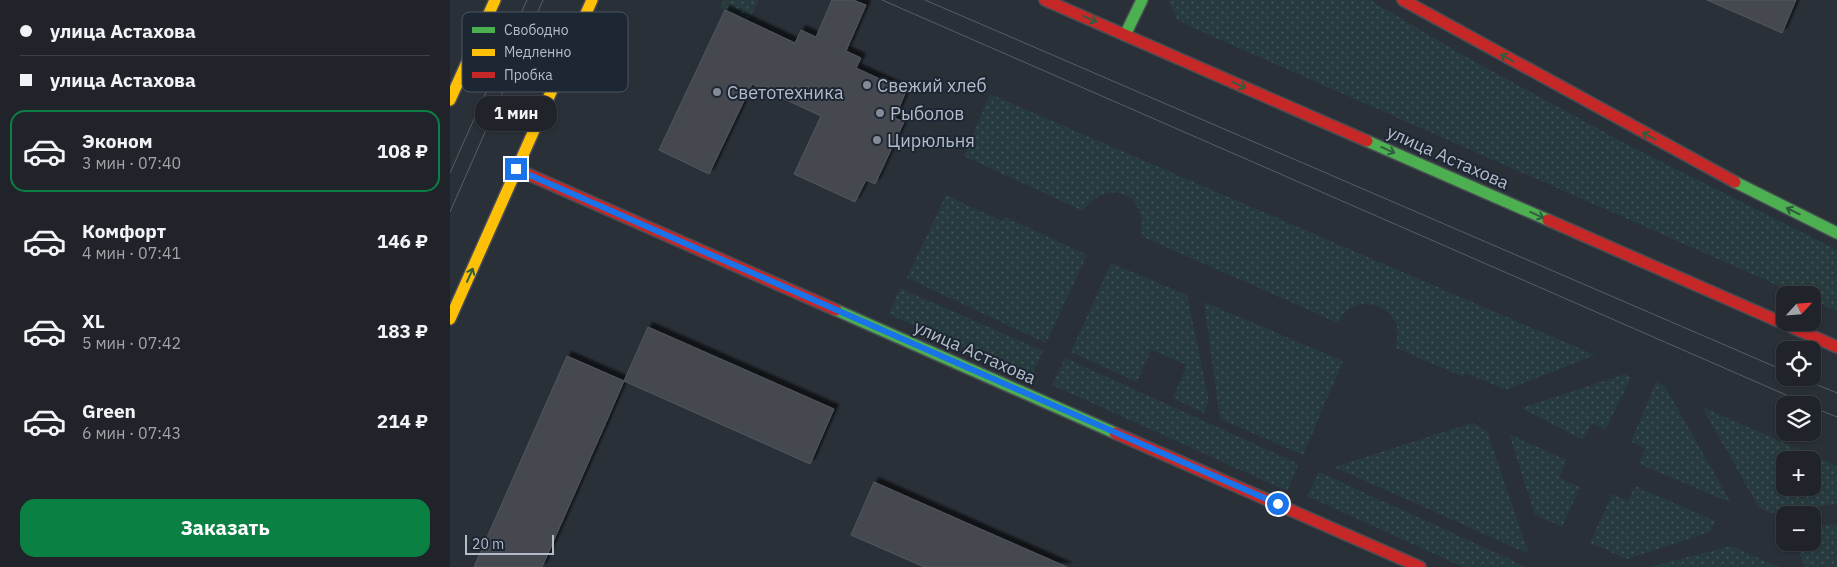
<!DOCTYPE html>
<html lang="ru">
<meta charset="utf-8">
<style>
body{margin:0;font-family:"IBM Plex Sans",sans-serif;background:#282c32;color:#f1f3f6;height:100vh;display:flex;flex-direction:column;font-size:19px;white-space:nowrap}
*{box-sizing:border-box;margin:0}
p{font-size:16px;color:#a2a4a8}
.icon{flex:none;width:28px;height:28px;fill:none;stroke:currentColor;stroke-width:2;stroke-linecap:round;stroke-linejoin:round}
.map{position:relative;flex:1;overflow:hidden}
.panel{display:flex;flex-direction:column;background:#20242a;width:450px}
.panel>*{flex:none}
.banner{display:grid;align-content:center;height:110px;padding:0 20px;background:#20242a}
.needle{width:32px;rotate:64deg}
.buttons{position:absolute;left:1326px;top:286px;display:grid;gap:10px}
.buttons a{display:grid;place-items:center;width:45px;height:45px;border-radius:10px;background:#20242a;box-shadow:0 1px 4px #0004,0 0 0 1px #3d4147;font-size:25px}
.scale{position:absolute;left:15px;bottom:12px;width:89px;box-sizing:border-box;padding-left:5px;border:2px solid #b4bcc9;border-top:0;font-size:14px;line-height:18px;white-space:nowrap;color:#b4bcc9;-webkit-text-stroke:4px #1d2633;paint-order:stroke}
.end{position:absolute;width:22px;height:22px;margin:-11px;border:6px solid #1a73e8;background:#fff;box-shadow:0 0 0 2px #fff}
.from{border-radius:50%}
.bubble{position:absolute;height:35px;border-radius:15px;background:#20242a;box-shadow:0 1px 4px #0004,0 0 0 1px #3d4147;font-size:16px;font-weight:800;line-height:35px;text-align:center}
.banner b{display:flex;align-items:center;gap:18px;height:48px;font-size:19px}
.banner b+b{border-top:1px solid #3d4147}
.banner i{width:12px;height:12px;background:#f1f3f6}
ul{padding:0;list-style:none}
li{display:flex;align-items:center;gap:15px;height:82px;margin:0 10px 8px;padding:0 10px;border:2px solid transparent;border-radius:15px}
li div{flex:1}
li b{display:block;font-size:19px}
li em{font-style:normal;font-weight:800}
li.on{border-color:#0b8043}
li>.icon{width:45px;height:45px;stroke-width:1.5}
.button{display:flex;gap:10px;margin-top:auto;padding:10px 20px}
.button a{flex:1;height:58px;border-radius:15px;background:#0b8043;color:#fff;font-size:20px;font-weight:800;line-height:58px;text-align:center}
main{display:flex;flex:1;min-height:0}
.map>svg:first-child{display:block}
.grass{fill:url(#grass-dots);fill-rule:evenodd}
.building{fill:#444950;stroke:#52575f;filter:url(#shadow)}
.lines{fill:none;stroke-linecap:round;stroke-linejoin:round}
.fast-casing{stroke:#484c53;stroke-width:14}
.slow-casing{stroke:#484c53;stroke-width:14}
.jam-casing{stroke:#484c53;stroke-width:14}
.fast{stroke:#4caf50;stroke-width:11}
.slow{stroke:#ffc107;stroke-width:11}
.jam{stroke:#c62828;stroke-width:11}
.tram{stroke:#595d64;stroke-width:1}
.oneway{stroke:#305d3f}
.route{stroke:#1a73e8;stroke-width:6}
.poi-dot{fill:#848b96;stroke:#1d2633;stroke-width:2}
.labels{text-anchor:middle;dominant-baseline:central;stroke-width:4;stroke-linejoin:round;paint-order:stroke}
.poi-label{font-size:18px;fill:#b4bcc9;stroke:#1d2633;text-anchor:start}
.street-label{font-size:18px;fill:#b4bcc9;stroke:#1d2633}
.key{fill:#1d2633;stroke:#4a5360;stroke-width:1}
.key-label{font-size:14px;fill:#b4bcc9}
</style>
<main>
<section class="panel">
<div class="banner">
<b><i class="from"></i>улица Астахова</b>
<b><i></i>улица Астахова</b>
</div>
<ul>
<li class="on"><svg class="icon" aria-label="car" viewBox="0 0 24 24"><path d="M5 17H2v-5l4-1 3-4h7l3 4 3 1v5h-3M9 17h6M6 11h13"/><circle cx="7" cy="17" r="2"/><circle cx="17" cy="17" r="2"/></svg><div><b>Эконом</b><p>3 мин · 07:40</p></div><em>108 ₽</em></li>
<li><svg class="icon" aria-label="car" viewBox="0 0 24 24"><path d="M5 17H2v-5l4-1 3-4h7l3 4 3 1v5h-3M9 17h6M6 11h13"/><circle cx="7" cy="17" r="2"/><circle cx="17" cy="17" r="2"/></svg><div><b>Комфорт</b><p>4 мин · 07:41</p></div><em>146 ₽</em></li>
<li><svg class="icon" aria-label="car" viewBox="0 0 24 24"><path d="M5 17H2v-5l4-1 3-4h7l3 4 3 1v5h-3M9 17h6M6 11h13"/><circle cx="7" cy="17" r="2"/><circle cx="17" cy="17" r="2"/></svg><div><b>XL</b><p>5 мин · 07:42</p></div><em>183 ₽</em></li>
<li><svg class="icon" aria-label="car" viewBox="0 0 24 24"><path d="M5 17H2v-5l4-1 3-4h7l3 4 3 1v5h-3M9 17h6M6 11h13"/><circle cx="7" cy="17" r="2"/><circle cx="17" cy="17" r="2"/></svg><div><b>Green</b><p>6 мин · 07:43</p></div><em>214 ₽</em></li>
</ul>
<div class="button"><a>Заказать</a></div>
</section>
<div class="map">
<svg width="1387" height="567" viewBox="0 0 1387 567">
<defs>
<pattern id="grass-dots" width="8" height="8" patternUnits="userSpaceOnUse" patternTransform="scale(1.25)"><rect width="8" height="8" fill="#273a3e"/><path d="M2 2h.1M6 6h.1" fill="none" stroke="#445559" stroke-width="1.8" stroke-linecap="round"/></pattern>
<filter id="shadow"><feDropShadow dx="4.5" dy="-4.5" stdDeviation="1" flood-color="#0009"/></filter>
</defs>
<rect width="100%" height="100%" fill="#2a3038"/>
<g class="grass">
<polygon points="274,0 309,0 298,21 270,8"/>
<polygon points="718,0 920,0 1009,53 1178,145 1387,250 1387,311 1363,301 1362,295 1350,295 741,27 727,19"/>
<path d="M 540,94 L 1145,355 L 1056,390 L 1016,373 L 1013,377 L 946,348 C 947,340 949,332 946,324 C 939,304 909,297 894,313 C 892,315 890,320 888,323 L 691,236 C 699,194 658,176 633,211 L 514,156 Z"/>
<polygon points="496,195 552,221 555,217 637,255 596,343 457,278"/>
<polygon points="661,263 737,295 759,401 754,413 723,398 737,365 701,350 687,382 621,352"/>
<polygon points="450,288 593,351 581,378 439,314"/>
<polygon points="754,302 893,361 853,455 770,419"/>
<polygon points="615,358 849,464 837,491 602,385"/>
<polygon points="1175,374 1181,378 1155,430 1142,423 1133,440 1071,408"/>
<polygon points="1206,382 1215,386 1281,503 1189,464 1195,448 1181,442"/>
<path d="M 1252,407 L 1387,466 L 1387,504 L 1319,513 L 1308,506 ZM 1335,460 L 1362,460 L 1362,488 L 1335,488 Z"/>
<polygon points="1022,423 1037,431 1079,554 884,467"/>
<polygon points="1059,434 1117,460 1109,478 1130,487 1112,527 1085,515"/>
<polygon points="869,472 1077,567 1013,567 857,496"/>
<polygon points="1185,486 1265,521 1260,532 1177,559 1140,543 1162,494 1178,501"/>
<polygon points="1387,524 1387,567 1355,567 1349,553 1354,543 1362,542 1363,526"/>
<polygon points="1281,546 1329,567 1198,567"/>
</g>
<g class="building">
<polygon points="382,0 403,0 416,5 396,51 411,58 406,68 456,91 445,118 454,122 425,184 416,180 405,202 344,174 371,116 302,84 259,174 209,150 275,10 345,43 351,30 366,37"/>
<polygon points="1257,0 1346,0 1332,33"/>
<polygon points="198,327 384,409 360,464 174,381"/>
<polygon points="117,356 174,381 154,427 92,567 24,567"/>
<polygon points="424,482 528,528 617,567 474,567 401,535"/>
</g>
<g class="lines">
<g class="fast-casing">
<g id="fast">
<polyline points="675,35 692,0"/>
<polyline points="917,141 1098,220"/>
<polyline points="1285,182 1387,233"/>
<polyline points="386,310 665,433"/>
</g>
</g>
<g class="slow-casing">
<g id="slow">
<polyline points="0,100 45,0"/>
<polyline points="0,319 142,0"/>
</g>
</g>
<g class="jam-casing">
<g id="jam">
<polyline points="595,0 917,141"/>
<polyline points="953,0 1285,182"/>
<polyline points="66,169 386,310"/>
<polyline points="1098,220 1387,347"/>
<polyline points="665,433 970,567"/>
</g>
</g>
<use href="#fast" class="fast"/>
<use href="#slow" class="slow"/>
<use href="#jam" class="jam"/>
<g class="tram">
<polyline points="432,0 1359,405"/>
<polyline points="475,0 1335,371"/>
<polyline points="0,173 77,0"/>
<polyline points="0,212 93,0"/>
<polyline points="1351,378 1387,393"/>
<polyline points="1362,407 1387,417"/>
</g>
</g>
<defs><path id="oneway-shaft" d="M-6 0H5M1.5-3L5.5 0L1.5 3" fill="none" stroke-width="1.6" stroke-linecap="round" stroke-linejoin="round" transform="scale(1.25)"/></defs>
<g class="oneway">
<use href="#oneway-shaft" transform="translate(640 19) rotate(24)"/>
<use href="#oneway-shaft" transform="translate(1057 58) rotate(-151)"/>
<use href="#oneway-shaft" transform="translate(789 85) rotate(24)"/>
<use href="#oneway-shaft" transform="translate(1199 136) rotate(-151)"/>
<use href="#oneway-shaft" transform="translate(938 150) rotate(24)"/>
<use href="#oneway-shaft" transform="translate(1343 211) rotate(-154)"/>
<use href="#oneway-shaft" transform="translate(1087 215) rotate(24)"/>
<use href="#oneway-shaft" transform="translate(20 275) rotate(-66)"/>
</g>
<g class="lines">
<polyline class="route" points="66,169 828,504"/>
</g>
<g class="poi-dot">
<circle cx="417" cy="85" r="5"/>
<circle cx="267" cy="92" r="5"/>
<circle cx="430" cy="113" r="5"/>
<circle cx="427" cy="140" r="5"/>
</g>
<g class="labels">
<g class="poi-label">
<text x="427" y="85">Свежий хлеб</text>
<text x="277" y="92">Светотехника</text>
<text x="440" y="113">Рыболов</text>
<text x="437" y="140">Цирюльня</text>
</g>
<g class="street-label">
<text transform="translate(998 157) rotate(24)">улица Астахова</text>
<text transform="translate(525 352) rotate(24)">улица Астахова</text>
</g>
</g>
<rect x="12" y="12" width="166" height="80" rx="8" class="key"/>
<rect x="22" y="27" width="23" height="6" fill="#4caf50"/>
<rect x="22" y="49" width="23" height="7" fill="#ffc107"/>
<rect x="22" y="72" width="23" height="6" fill="#c62828"/>
<g class="key-label">
<text x="54" y="35">Свободно</text>
<text x="54" y="57">Медленно</text>
<text x="54" y="80">Пробка</text>
</g>
</svg>
<div class="buttons">
<a><svg class="needle" viewBox="-14 -14 28 28"><path d="M0-13l5 13h-10z" fill="#e53935"/><path d="M0 13l5-13h-10z" fill="#a2a4a8"/></svg></a>
<a><svg class="icon" aria-label="locate" viewBox="0 0 24 24"><circle cx="12" cy="12" r="6"/><path d="M12 2v4M12 18v4M2 12h4M18 12h4"/></svg></a>
<a><svg class="icon" aria-label="layers" viewBox="0 0 24 24"><path d="M12 4l9 5-9 5-9-5zM3 14l9 5 9-5"/></svg></a>
<a>+</a>
<a>−</a>
</div>
<div class="scale">20 m</div>
<i class="end from" style="left:828px;top:504px"></i>
<i class="end" style="left:66px;top:169px"></i>
<div class="bubble" style="left:25px;top:96px;width:82px">1 мин</div>
</div>
</main>
